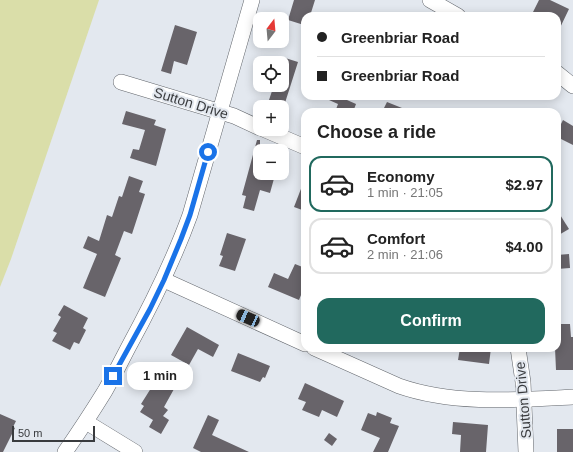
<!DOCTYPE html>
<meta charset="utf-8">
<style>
body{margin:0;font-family:Arial,sans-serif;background:#f6f6f6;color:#222;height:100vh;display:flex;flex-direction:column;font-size:15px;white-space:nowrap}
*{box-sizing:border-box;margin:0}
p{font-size:13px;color:#767676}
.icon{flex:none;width:22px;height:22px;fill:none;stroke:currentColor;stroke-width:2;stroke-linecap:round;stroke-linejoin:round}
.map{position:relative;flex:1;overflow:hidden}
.panel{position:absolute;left:301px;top:108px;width:260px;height:244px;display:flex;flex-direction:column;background:#fff;border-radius:12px;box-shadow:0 2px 10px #0003}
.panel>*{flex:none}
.hud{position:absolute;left:301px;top:12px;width:260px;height:88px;border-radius:12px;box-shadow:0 2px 10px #0003;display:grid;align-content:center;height:88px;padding:0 16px;background:#fff}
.needle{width:26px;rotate:16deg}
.buttons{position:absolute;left:253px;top:12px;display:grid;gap:8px}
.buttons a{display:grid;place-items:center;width:36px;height:36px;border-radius:8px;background:#fff;box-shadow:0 2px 10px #0003;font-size:20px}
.scale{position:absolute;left:12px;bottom:10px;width:83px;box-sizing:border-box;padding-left:4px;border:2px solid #393b3e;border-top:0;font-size:11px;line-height:14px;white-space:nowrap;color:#393b3e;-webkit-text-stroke:3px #e3e8ef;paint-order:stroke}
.end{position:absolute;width:18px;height:18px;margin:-9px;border:5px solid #1a73e8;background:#fff;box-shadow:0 0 0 2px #fff}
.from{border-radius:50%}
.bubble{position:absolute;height:28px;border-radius:12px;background:#fff;box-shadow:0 2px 10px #0003;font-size:13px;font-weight:700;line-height:28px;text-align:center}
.car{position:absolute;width:12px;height:24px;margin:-12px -6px;border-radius:5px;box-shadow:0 0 3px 1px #0007;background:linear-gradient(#222 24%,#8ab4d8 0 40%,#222 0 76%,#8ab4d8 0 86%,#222 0)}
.hud b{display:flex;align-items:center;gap:14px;height:38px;font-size:15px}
.hud b+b{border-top:1px solid #e0e0e0}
.hud i{width:10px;height:10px;background:#222}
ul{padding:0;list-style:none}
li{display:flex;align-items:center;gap:12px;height:56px;margin:0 8px 6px;padding:0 8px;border:2px solid #e0e0e0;border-radius:12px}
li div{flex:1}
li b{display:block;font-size:15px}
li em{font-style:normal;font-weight:700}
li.on{border-color:#21695e}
li>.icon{width:36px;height:36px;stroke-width:1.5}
h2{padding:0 16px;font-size:18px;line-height:48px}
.button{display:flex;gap:8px;margin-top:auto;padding:8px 16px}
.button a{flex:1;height:46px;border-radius:12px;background:#21695e;color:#fff;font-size:16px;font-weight:700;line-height:46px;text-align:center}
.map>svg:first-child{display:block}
.green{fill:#dadea9}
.building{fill:#68646a}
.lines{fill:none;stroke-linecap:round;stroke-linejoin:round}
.minor-casing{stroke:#62666c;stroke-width:16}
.minor{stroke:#fff;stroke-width:15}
.route{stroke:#1a73e8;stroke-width:5}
.labels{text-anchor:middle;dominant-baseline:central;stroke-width:4;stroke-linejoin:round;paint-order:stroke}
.street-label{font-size:14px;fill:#393b3e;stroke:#e3e8ef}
</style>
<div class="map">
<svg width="573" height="452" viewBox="0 0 573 452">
<rect width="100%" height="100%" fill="#e3e8ef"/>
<polygon class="green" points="0,0 99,0 11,259 0,287"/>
<g class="building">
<polygon points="294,0 315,0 310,16 305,16 304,25 288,20"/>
<polygon points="539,0 550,0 569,9 557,34 557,16 541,16 533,12"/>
<polygon points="175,25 197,32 187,65 174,61 171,74 161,71"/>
<polygon points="282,57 298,62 284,106 282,106 282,104 269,100 274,85 282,85"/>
<polygon points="320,96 348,96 347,100 356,104 353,112 335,112 338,104"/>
<polygon points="387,102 412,112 382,112"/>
<polygon points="126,111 156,120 154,125 166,129 156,166 130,158 133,149 139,150 145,130 122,124"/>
<polygon points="563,120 573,126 573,145 557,137 557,132"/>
<polygon points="257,140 260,140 260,173 269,173 275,175 270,193 260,190 254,211 243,208 246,196 242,195"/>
<polygon points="129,176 143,181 139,192 145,194 132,234 124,231 115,255 121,258 105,297 83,288 97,254 83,248 88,236 99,241 107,215 112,217 119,196 122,197"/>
<polygon points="304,181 305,181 305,211 294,207"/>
<polygon points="557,210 569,229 557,236"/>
<polygon points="227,233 246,239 235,271 219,266 223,256 220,255"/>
<polygon points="569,254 570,268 557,269 557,255"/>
<polygon points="295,264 305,268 305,285 299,300 268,287 274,273 288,279"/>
<polygon points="64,305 88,318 83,328 86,330 79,344 74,342 70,350 52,341 57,333 53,331 61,317 58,315"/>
<polygon points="557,324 570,324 571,337 573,337 573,370 556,370 555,348 557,348"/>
<polygon points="187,327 219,345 213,357 198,349 189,365 171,355"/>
<polygon points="460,348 491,348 489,364 458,360"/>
<polygon points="238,353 270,366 265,378 263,377 260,382 231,371"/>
<polygon points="159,380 174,389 164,407 168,410 163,416 169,420 161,434 149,427 153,420 140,412 144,406 141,404 153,385 155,387"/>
<polygon points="305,383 344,401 337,417 322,410 319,417 302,410 306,402 298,399"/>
<polygon points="377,412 392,418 390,423 399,426 388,452 373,452 380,438 361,430 368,413 376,416"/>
<polygon points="0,414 16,421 13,427 15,428 3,452 0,452"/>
<polygon points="208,415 219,420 212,435 249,452 201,452 193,448"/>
<polygon points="453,422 488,425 486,452 460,452 461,435 452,434"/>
<rect x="557" y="429" width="16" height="23"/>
<polygon points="329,433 337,439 332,446 324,440"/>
</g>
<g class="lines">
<g class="minor-casing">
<g id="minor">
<polyline points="430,0 458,16"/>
<polyline points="557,73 573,86"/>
<polyline points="121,82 234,116 260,128"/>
<polyline points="263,129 305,147"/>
<polyline points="164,280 305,344"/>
<path d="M 314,348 L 399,386 C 453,405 516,400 573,397"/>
<polyline points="518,348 523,382 526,452"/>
<polyline points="86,422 135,452"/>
<path d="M 65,452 C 79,432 92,412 105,391 C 113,377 121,362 128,348 C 152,304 173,262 190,215 L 252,0"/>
</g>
</g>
<use href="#minor" class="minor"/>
</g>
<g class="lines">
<polyline class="route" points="113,376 150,309 164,280 181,239 190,215 208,152"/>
</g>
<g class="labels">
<g class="street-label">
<text transform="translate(191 103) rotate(17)">Sutton Drive</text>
<text transform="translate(523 400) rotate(-95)">Sutton Drive</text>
</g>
</g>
</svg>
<div class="buttons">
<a><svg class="needle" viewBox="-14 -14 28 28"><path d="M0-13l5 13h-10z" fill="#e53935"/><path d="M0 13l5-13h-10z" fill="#767676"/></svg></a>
<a><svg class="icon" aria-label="locate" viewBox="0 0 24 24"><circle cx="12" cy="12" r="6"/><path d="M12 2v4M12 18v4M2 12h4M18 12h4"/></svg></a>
<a>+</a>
<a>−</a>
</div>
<div class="scale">50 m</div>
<i class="end from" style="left:208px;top:152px"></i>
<i class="end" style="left:113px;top:376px"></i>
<div class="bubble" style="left:127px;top:362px;width:66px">1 min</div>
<i class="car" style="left:248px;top:318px;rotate:294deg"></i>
<div class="hud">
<b><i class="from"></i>Greenbriar Road</b>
<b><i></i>Greenbriar Road</b>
</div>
<section class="panel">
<h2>Choose a ride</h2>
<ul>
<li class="on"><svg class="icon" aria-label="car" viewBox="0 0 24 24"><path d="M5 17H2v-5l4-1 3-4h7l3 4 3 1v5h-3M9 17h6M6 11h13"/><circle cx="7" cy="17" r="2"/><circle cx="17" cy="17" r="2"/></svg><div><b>Economy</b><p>1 min · 21:05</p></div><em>$2.97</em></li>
<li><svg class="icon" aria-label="car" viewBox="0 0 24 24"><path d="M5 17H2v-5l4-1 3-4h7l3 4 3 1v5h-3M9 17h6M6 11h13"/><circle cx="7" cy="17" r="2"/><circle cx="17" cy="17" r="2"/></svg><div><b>Comfort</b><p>2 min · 21:06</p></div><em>$4.00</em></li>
</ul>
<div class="button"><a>Confirm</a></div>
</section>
</div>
